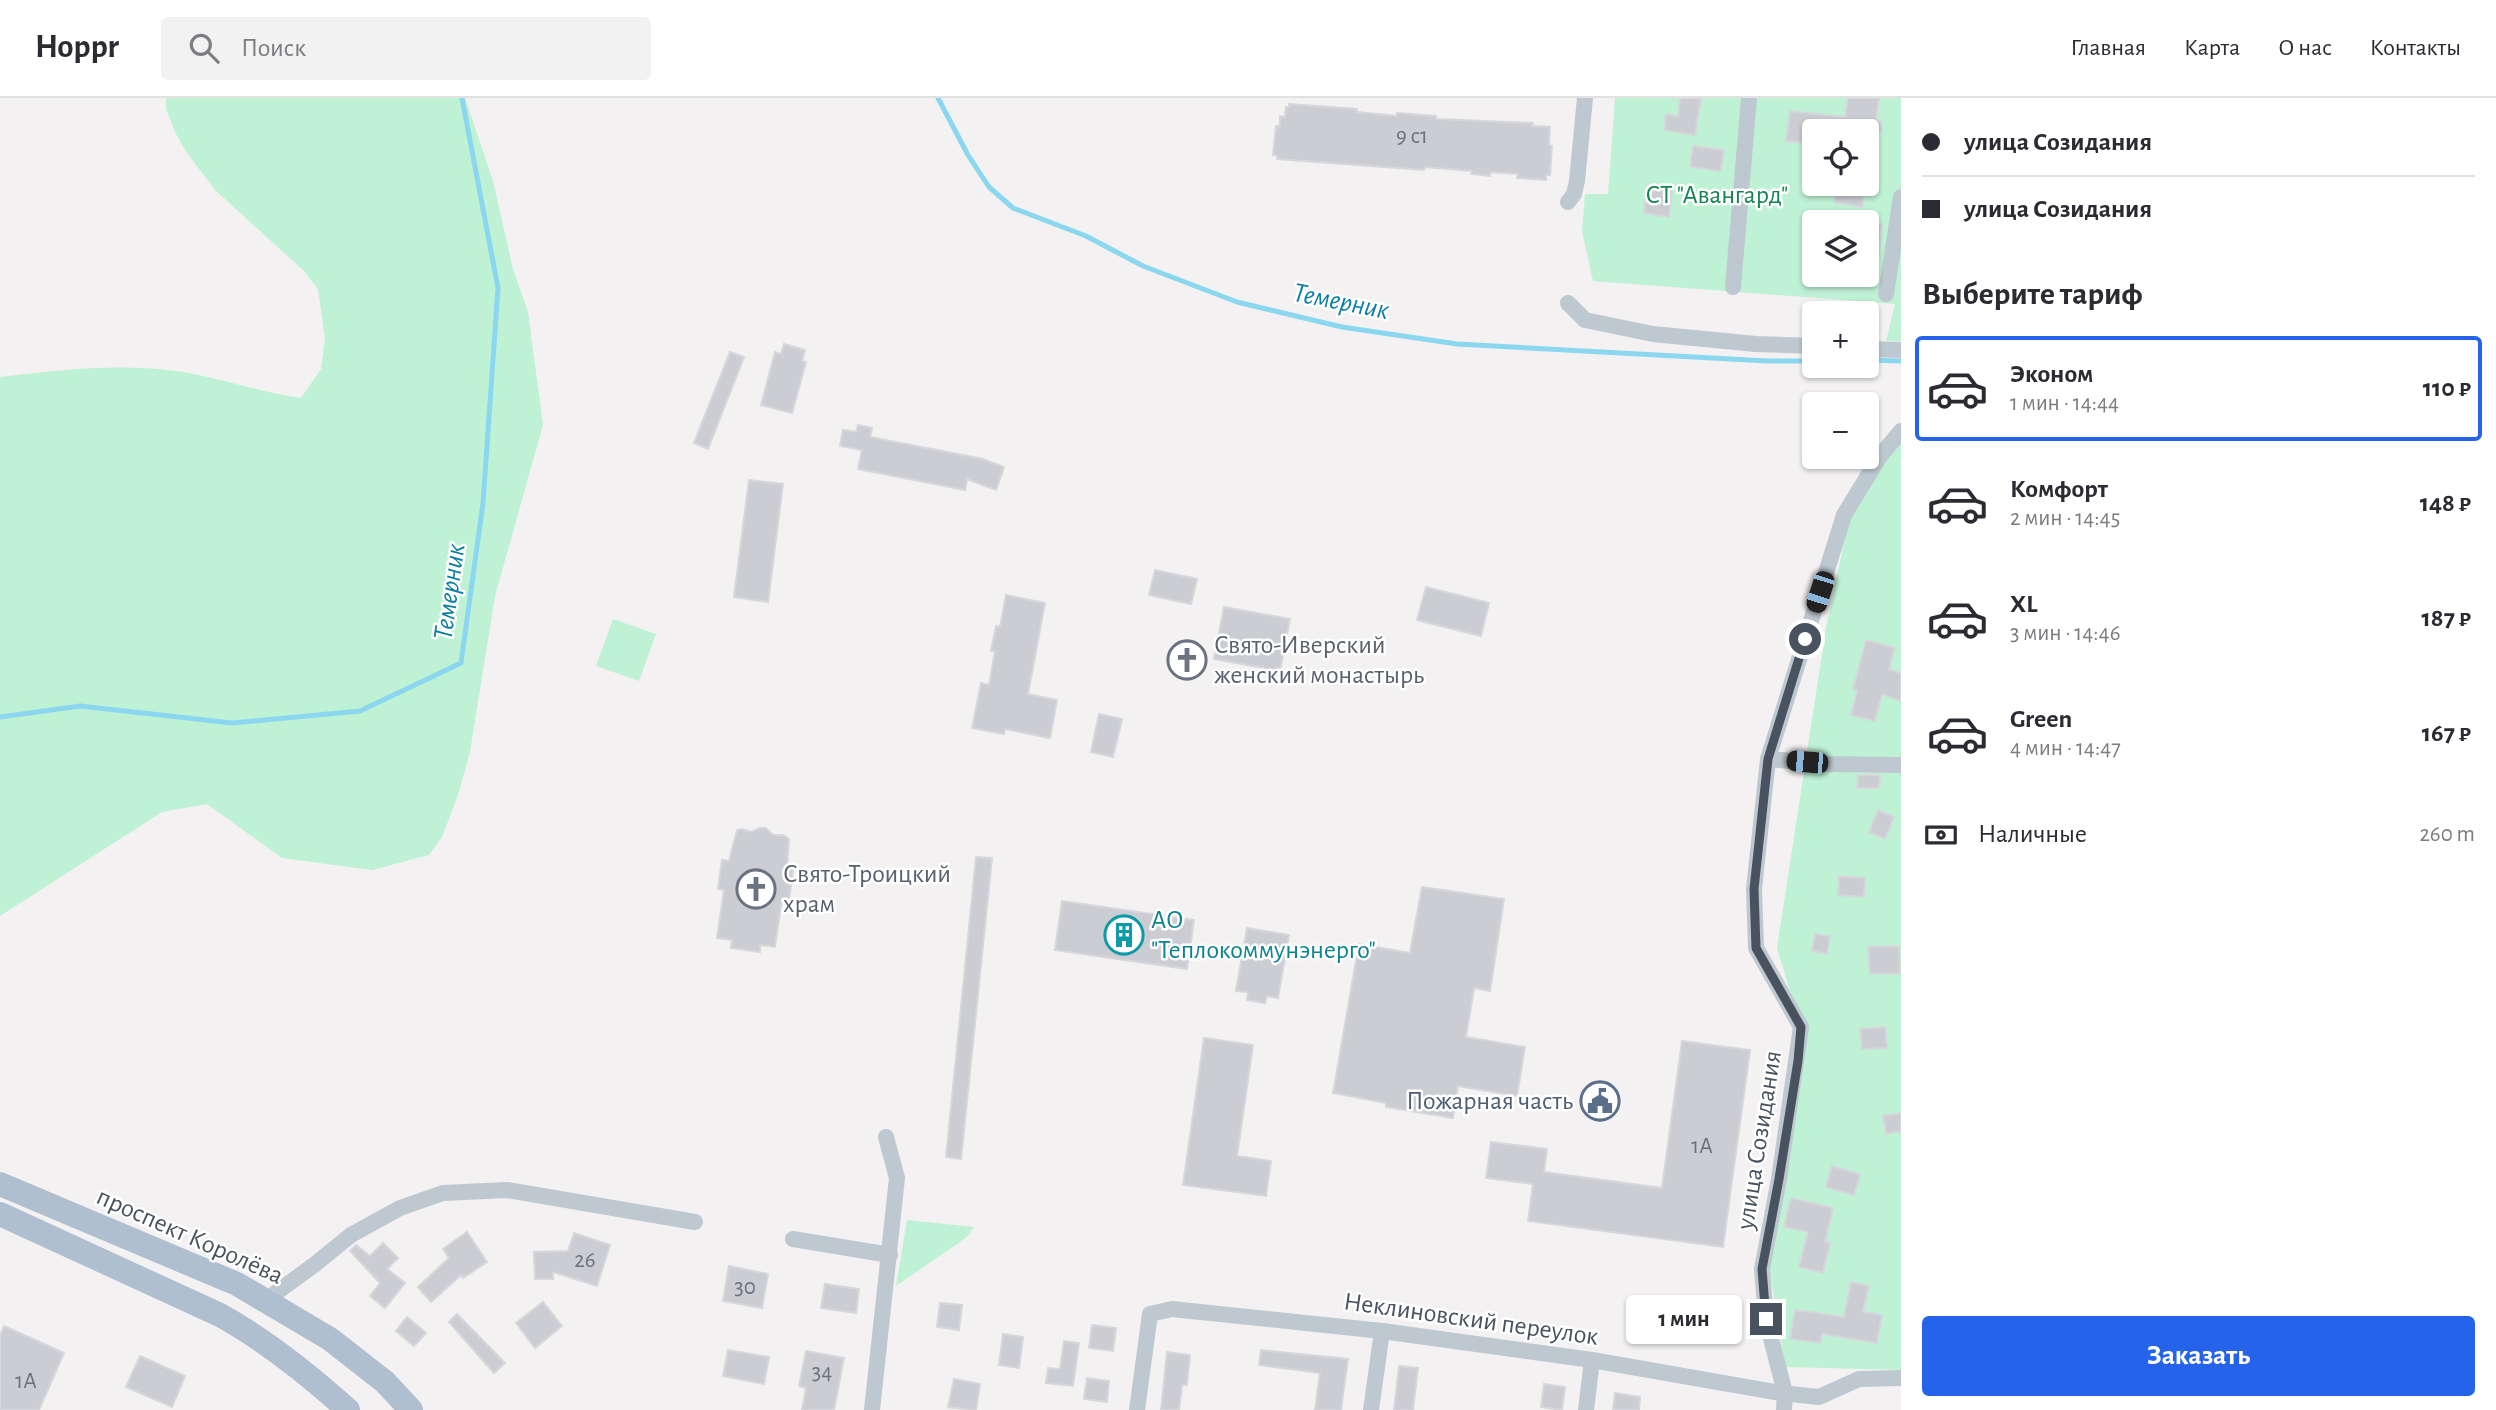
<!DOCTYPE html>
<html lang="ru">
<meta charset="utf-8">
<style>
body{margin:0;font-family:"Alegreya Sans",sans-serif;background:#f2f2f3;color:#2b2b33;height:100vh;display:flex;flex-direction:column;font-size:26px;white-space:nowrap}
*{box-sizing:border-box;margin:0}
p{font-size:23px;color:#7c7c81}
.icon{flex:none;width:38px;height:38px;fill:none;stroke:currentColor;stroke-width:2;stroke-linecap:round;stroke-linejoin:round}
.map{position:relative;flex:1;overflow:hidden}
.details{display:flex;flex-direction:column;background:#fff;width:595px}
.details>*{flex:none}
.banner{display:grid;align-content:center;height:154px;padding:0 21px;background:#fff}
.controls{position:absolute;left:1802px;top:21px;display:grid;gap:14px}
.controls a{display:grid;place-items:center;width:77px;height:77px;border-radius:7px;background:#fff;box-shadow:0 2px 5px #0004;font-size:35px}
.end{position:absolute;width:32px;height:32px;margin:-16px;border:9px solid #48535f;background:#fff;box-shadow:0 0 0 4px #fff}
.from{border-radius:50%}
.bubble{position:absolute;height:49px;border-radius:7px;background:#fff;box-shadow:0 2px 5px #0004;font-size:23px;font-weight:700;line-height:49px;text-align:center}
.car{position:absolute;width:21px;height:42px;margin:-21px -10px;border-radius:9px;box-shadow:0 0 5px 2px #0007;background:linear-gradient(#222 24%,#8ab4d8 0 40%,#222 0 76%,#8ab4d8 0 86%,#222 0)}
.banner b{display:flex;align-items:center;gap:24px;height:66px;font-size:26px}
.banner b+b{border-top:2px solid #e1e1e2}
.banner i{width:18px;height:18px;background:#2b2b33}
ul{padding:0;list-style:none}
li{display:flex;align-items:center;gap:21px;height:105px;margin:0 14px 10px;padding:0 7px;border:4px solid transparent;border-radius:7px}
li div{flex:1}
li b{display:block;font-size:26px}
li em{font-style:normal;font-weight:700}
li.selected{border-color:#2563eb}
li>.icon{width:63px;height:63px;stroke-width:1.5}
h2{padding:0 21px;font-size:32px;line-height:84px}
.pay{display:flex;align-items:center;gap:18px;height:77px;padding:0 21px;font-size:26px}
.pay p{margin-inline-start:auto}
.cta{display:flex;gap:14px;margin-top:auto;padding:14px 21px}
.cta a{flex:1;height:80px;border-radius:7px;background:#2563eb;color:#fff;font-size:28px;font-weight:700;line-height:80px;text-align:center}
header{display:flex;align-items:center;gap:42px;box-sizing:border-box;height:98px;padding:0 35px;background:#fff;border-bottom:2px solid #e1e1e2}
header strong{font-size:33px}
nav{display:flex;gap:38px;margin-inline-start:auto;font-size:24px}
.search{width:490px;height:63px;background:#f2f2f3;display:flex;align-items:center;gap:18px;box-sizing:border-box;padding:0 24px;border-radius:7px;color:#7c7c81;font-size:26px}
main{display:flex;flex:1;min-height:0}
.map>svg:first-child{display:block}
.green{fill:#bff1d4;fill-rule:evenodd}
.lines{fill:none;stroke-linecap:round;stroke-linejoin:round}
.stream{stroke:#8bd7ef;stroke-width:5}
.building{fill:#cbcdd3;stroke:#d5d7dc;stroke-width:2}
.minor{stroke:#bec8d0;stroke-width:16}
.primary{stroke:#b0bfd0;stroke-width:24}
.route{stroke:#48535f;stroke-width:9}
.labels{text-anchor:middle;dominant-baseline:central;stroke-width:5;stroke-linejoin:round;paint-order:stroke}
.number-label{font-size:23px;fill:#69727c}
.park-label{font-size:26px;fill:#148550;stroke:#fff}
.worship-label{font-size:26px;fill:#5b616d;stroke:#fff;text-anchor:start}
.culture-label{font-size:26px;fill:#0d838f;stroke:#fff;text-anchor:start}
.service-label{font-size:26px;fill:#4e5e75;stroke:#fff;text-anchor:end}
.street-label{font-size:26px;fill:#48535f;stroke:#fff}
.water-label{font-size:28px;font-style:italic;fill:#097da2;stroke:#fff}
</style>
<header>
<strong>Hoppr</strong>
<div class="search"><svg class="icon" aria-label="search" viewBox="0 0 24 24"><circle cx="10" cy="10" r="6"/><path d="M15 15l6 6"/></svg>Поиск</div>
<nav><a>Главная</a><a>Карта</a><a>О нас</a><a>Контакты</a></nav>
</header>
<main>
<div class="map">
<svg width="1901" height="1312" viewBox="0 0 1901 1312">
<rect width="100%" height="100%" fill="#f3f1f1"/>
<g class="green">
<path d="M 166,0 L 465,0 L 493,83 L 513,171 L 528,214 L 543,327 L 495,498 L 470,654 L 458,697 L 442,739 L 429,757 L 372,772 L 282,760 L 207,706 L 162,714 L 0,818 L 0,279 C 58,272 117,265 176,273 C 218,279 258,294 301,300 L 321,271 L 325,241 L 318,191 L 303,172 L 216,93 L 187,55 L 175,34 L 166,11 Z"/>
<path d="M 1615,0 L 1901,0 L 1901,243 L 1886,243 L 1895,206 L 1593,183 L 1582,133 L 1585,96 L 1608,96 ZM 1815,33 L 1867,33 L 1867,86 L 1815,86 ZM 1815,124 L 1867,124 L 1867,177 L 1815,177 Z"/>
<polygon points="1901,333 1901,1272 1785,1269 1769,1168 1801,929 1777,850 1826,530 1850,416"/>
<polygon points="613,521 656,536 639,583 596,568"/>
<polygon points="907,1122 974,1129 967,1139 896,1188"/>
</g>
<g class="lines">
<g class="stream">
<polyline points="938,0 968,57 989,89 1013,110 1086,138 1143,168 1237,204 1342,229 1457,246 1767,263 1815,263"/>
<polyline points="1867,262 1901,263"/>
<polyline points="0,619 80,608 232,625 360,613 461,565 483,405 498,190 462,0"/>
</g>
</g>
<g class="building">
<polygon points="1680,0 1701,0 1695,37 1664,32 1666,16 1678,18"/>
<polygon points="1848,0 1879,0 1876,23 1881,24 1881,33 1815,33 1815,46 1786,43 1790,13 1845,19"/>
<polygon points="1289,6 1357,11 1357,14 1397,18 1397,15 1436,18 1436,21 1533,25 1532,28 1550,29 1549,47 1552,48 1550,77 1546,77 1546,82 1517,80 1518,76 1490,74 1490,78 1471,76 1472,73 1425,69 1424,72 1277,61 1277,57 1273,57 1276,28 1280,28 1280,18 1285,19 1286,9 1289,9"/>
<polygon points="1693,48 1724,52 1721,73 1690,69"/>
<polygon points="1837,86 1865,86 1862,109 1834,104"/>
<polygon points="1647,89 1672,92 1669,119 1644,115"/>
<polygon points="1867,124 1882,126 1877,170 1867,170"/>
<polygon points="784,246 805,252 802,263 806,264 792,315 761,307 775,254 781,256"/>
<polygon points="730,254 744,259 708,351 694,345"/>
<polygon points="858,327 872,330 870,339 983,361 1004,369 996,392 967,381 965,392 858,371 862,352 840,348 843,332 856,334"/>
<polygon points="749,382 783,386 768,504 734,499"/>
<polygon points="1155,472 1197,481 1191,506 1149,497"/>
<polygon points="1426,489 1489,505 1481,538 1417,522"/>
<polygon points="1006,497 1045,505 1028,596 1057,602 1050,640 1005,631 1004,636 972,630 981,585 989,587 995,553 991,553 996,528 1000,529"/>
<polygon points="1224,509 1290,521 1280,573 1214,561"/>
<polygon points="1866,542 1895,550 1889,571 1901,575 1901,603 1882,596 1875,623 1851,617 1857,593 1853,591"/>
<polygon points="1099,616 1122,621 1113,659 1091,654"/>
<polygon points="1858,677 1880,677 1879,690 1857,690"/>
<polygon points="1878,712 1894,719 1885,741 1869,734"/>
<polygon points="760,730 766,730 773,737 783,737 789,741 787,771 793,772 789,802 782,801 775,849 760,847 760,854 731,850 732,842 717,840 724,792 718,791 722,762 729,763 737,732 742,731 751,734"/>
<polygon points="976,759 992,760 961,1061 946,1059"/>
<polygon points="1839,778 1865,780 1864,799 1838,797"/>
<polygon points="1422,789 1504,801 1490,893 1474,890 1466,939 1525,949 1517,998 1458,988 1453,1020 1386,1009 1386,1005 1333,995 1359,846 1410,855"/>
<polygon points="1062,803 1194,822 1187,871 1055,852"/>
<polygon points="1247,830 1289,837 1278,900 1267,898 1265,905 1247,902 1248,894 1236,893"/>
<polygon points="1815,836 1830,838 1827,856 1812,853"/>
<polygon points="1899,848 1900,875 1870,876 1868,849"/>
<polygon points="1885,929 1887,950 1862,951 1860,931"/>
<polygon points="1204,940 1253,947 1237,1058 1271,1063 1266,1098 1183,1087"/>
<polygon points="1682,943 1750,952 1723,1149 1528,1123 1533,1086 1486,1080 1491,1044 1547,1051 1544,1074 1662,1090"/>
<polygon points="1901,1015 1901,1033 1886,1036 1883,1018"/>
<polygon points="1832,1068 1860,1076 1854,1097 1826,1089"/>
<polygon points="1791,1100 1833,1110 1825,1144 1830,1145 1823,1175 1799,1169 1808,1134 1784,1129"/>
<polygon points="467,1134 487,1164 463,1180 461,1177 431,1204 418,1189 449,1160 443,1151"/>
<polygon points="574,1135 610,1147 597,1188 553,1174 553,1181 535,1181 534,1154 568,1153"/>
<polygon points="383,1145 398,1160 387,1171 405,1185 385,1210 370,1198 380,1185 350,1153 356,1147 370,1158"/>
<polygon points="729,1168 768,1176 762,1210 723,1203"/>
<polygon points="1851,1184 1869,1188 1863,1214 1882,1217 1877,1245 1822,1236 1820,1245 1790,1241 1795,1212 1844,1219"/>
<polygon points="825,1186 859,1191 856,1215 821,1210"/>
<polygon points="543,1204 562,1228 535,1250 516,1225"/>
<polygon points="940,1205 962,1207 959,1232 937,1229"/>
<polygon points="457,1216 505,1265 494,1275 449,1224"/>
<polygon points="407,1219 426,1235 414,1248 396,1233"/>
<polygon points="1092,1227 1116,1230 1113,1253 1089,1250"/>
<polygon points="4,1228 64,1255 39,1312 0,1312 0,1238"/>
<polygon points="1003,1236 1023,1239 1019,1270 999,1267"/>
<polygon points="1064,1243 1079,1245 1073,1288 1046,1285 1048,1270 1060,1271"/>
<polygon points="728,1252 769,1259 764,1286 723,1278"/>
<polygon points="1261,1252 1348,1261 1341,1312 1315,1312 1320,1275 1259,1267"/>
<polygon points="806,1253 844,1260 834,1312 802,1312 806,1290 799,1288"/>
<polygon points="1167,1254 1190,1257 1187,1287 1182,1287 1179,1312 1161,1312"/>
<polygon points="140,1258 185,1278 172,1309 126,1289"/>
<polygon points="1399,1268 1418,1270 1413,1312 1394,1312"/>
<polygon points="1087,1280 1109,1283 1107,1304 1084,1301"/>
<polygon points="954,1281 980,1286 976,1312 948,1309"/>
<polygon points="1544,1286 1565,1289 1562,1312 1541,1309"/>
<polygon points="1615,1295 1640,1299 1639,1312 1613,1312"/>
</g>
<g class="lines">
<g class="minor">
<polyline points="1568,104 1574,96 1577,83 1585,0"/>
<polyline points="1733,189 1749,0"/>
<polyline points="1886,196 1901,99"/>
<polyline points="1568,205 1585,222 1653,236 1756,246 1815,248"/>
<polyline points="1867,251 1901,252"/>
<polyline points="1768,661 1827,666 1901,667"/>
<polyline points="793,1141 890,1157"/>
<polyline points="266,1202 314,1167 351,1137 400,1110 443,1095 507,1092 695,1124"/>
<polyline points="872,1312 897,1080 886,1039"/>
<polyline points="1137,1312 1150,1216 1172,1211 1382,1233 1592,1262 1781,1295 1819,1299 1859,1281 1901,1280"/>
<polyline points="1371,1312 1382,1233"/>
<polyline points="1586,1312 1592,1262"/>
<polyline points="1784,1312 1785,1295 1766,1221 1762,1171 1779,1081 1801,929 1756,850 1754,791 1768,661 1844,417 1880,358 1901,333"/>
</g>
<g class="primary">
<polyline points="0,1086 237,1186 330,1241 385,1284 411,1312"/>
<path d="M 0,1116 L 220,1217 C 267,1243 308,1276 348,1312"/>
</g>
</g>
<g class="lines">
<polyline class="route" points="1766,1221 1762,1171 1779,1081 1798,963 1801,929 1756,850 1754,791 1768,661 1805,541"/>
</g>
<defs>
<g id="church-ring" transform="scale(2.0125)"><circle r="9.5" fill="#fff" stroke="#6b7280" stroke-width="1.5"/><path d="M-1.2-6h2.4v3.5h3.3v2.4h-3.3V6h-2.4V-.1h-3.3v-2.4h3.3Z" fill="#6b7280"/></g>
<g id="building-ring" transform="scale(2.0125)"><circle r="9.5" fill="#fff" stroke="#0f9aa8" stroke-width="1.5"/><path d="M-4-6H4V6H1V3H-1V6H-4ZM-2.5-4.3h1.7v1.8h-1.7ZM.8-4.3h1.7v1.8H.8ZM-2.5-1h1.7V.8h-1.7ZM.8-1h1.7V.8H.8Z" fill="#0f9aa8"/></g>
<g id="civic-ring" transform="scale(2.0125)"><circle r="9.5" fill="#fff" stroke="#5c6f8a" stroke-width="1.5"/><path d="M-.6-6.5H3V-4.5H.6V-3L4-1V1h2V6H-6V1h2V-1L-.6-3ZM-1.2 2.5V6h2.4V2.5Z" fill="#5c6f8a"/></g>
</defs>
<g fill-rule="evenodd">
<use href="#church-ring" x="1187" y="562"/>
<use href="#church-ring" x="756" y="791"/>
<use href="#building-ring" x="1124" y="837"/>
<use href="#civic-ring" x="1600" y="1003"/>
</g>
<g class="labels">
<g class="number-label">
<text x="1412" y="38">9 с1</text>
<text x="1702" y="1048">1А</text>
<text x="585" y="1162">26</text>
<text x="745" y="1189">30</text>
<text x="822" y="1274">34</text>
<text x="26" y="1283">1А</text>
</g>
<g class="park-label">
<text x="1717" y="97">СТ "Авангард"</text>
</g>
<g class="worship-label">
<text x="1214" y="547">Свято-Иверский<tspan x="1214" dy="30">женский монастырь</tspan></text>
<text x="783" y="776">Свято-Троицкий<tspan x="783" dy="30">храм</tspan></text>
</g>
<g class="culture-label">
<text x="1151" y="822">АО<tspan x="1151" dy="30">"Теплокоммунэнерго"</tspan></text>
</g>
<g class="service-label">
<text x="1573" y="1003">Пожарная часть</text>
</g>
<g class="street-label">
<text transform="translate(1759 1042) rotate(-81)">улица Созидания</text>
<text transform="translate(190 1138) rotate(24)">проспект Королёва</text>
<text transform="translate(1471 1221) rotate(8)">Неклиновский переулок</text>
</g>
<g class="water-label">
<text transform="translate(1341 204) rotate(11)">Темерник</text>
<text transform="translate(450 494) rotate(-82)">Темерник</text>
</g>
</g>
</svg>
<div class="controls">
<a><svg class="icon" aria-label="locate" viewBox="0 0 24 24"><circle cx="12" cy="12" r="6"/><path d="M12 2v4M12 18v4M2 12h4M18 12h4"/></svg></a>
<a><svg class="icon" aria-label="layers" viewBox="0 0 24 24"><path d="M12 4l9 5-9 5-9-5zM3 14l9 5 9-5"/></svg></a>
<a>+</a>
<a>−</a>
</div>
<i class="end from" style="left:1805px;top:541px"></i>
<i class="end" style="left:1766px;top:1221px"></i>
<div class="bubble" style="left:1626px;top:1197px;width:116px">1 мин</div>
<i class="car" style="left:1820px;top:494px;rotate:198deg"></i>
<i class="car" style="left:1807px;top:664px;rotate:275deg"></i>
</div>
<section class="details">
<div class="banner">
<b><i class="from"></i>улица Созидания</b>
<b><i></i>улица Созидания</b>
</div>
<h2>Выберите тариф</h2>
<ul>
<li class="selected"><svg class="icon" aria-label="car" viewBox="0 0 24 24"><path d="M5 17H2v-5l4-1 3-4h7l3 4 3 1v5h-3M9 17h6M6 11h13"/><circle cx="7" cy="17" r="2"/><circle cx="17" cy="17" r="2"/></svg><div><b>Эконом</b><p>1 мин · 14:44</p></div><em>110 ₽</em></li>
<li><svg class="icon" aria-label="car" viewBox="0 0 24 24"><path d="M5 17H2v-5l4-1 3-4h7l3 4 3 1v5h-3M9 17h6M6 11h13"/><circle cx="7" cy="17" r="2"/><circle cx="17" cy="17" r="2"/></svg><div><b>Комфорт</b><p>2 мин · 14:45</p></div><em>148 ₽</em></li>
<li><svg class="icon" aria-label="car" viewBox="0 0 24 24"><path d="M5 17H2v-5l4-1 3-4h7l3 4 3 1v5h-3M9 17h6M6 11h13"/><circle cx="7" cy="17" r="2"/><circle cx="17" cy="17" r="2"/></svg><div><b>XL</b><p>3 мин · 14:46</p></div><em>187 ₽</em></li>
<li><svg class="icon" aria-label="car" viewBox="0 0 24 24"><path d="M5 17H2v-5l4-1 3-4h7l3 4 3 1v5h-3M9 17h6M6 11h13"/><circle cx="7" cy="17" r="2"/><circle cx="17" cy="17" r="2"/></svg><div><b>Green</b><p>4 мин · 14:47</p></div><em>167 ₽</em></li>
</ul>
<div class="pay"><svg class="icon" aria-label="cash" viewBox="0 0 24 24"><path d="M3 7h18v10H3z"/><circle cx="12" cy="12" r="2"/></svg>Наличные<p>260 m</p></div>
<div class="cta"><a>Заказать</a></div>
</section>
</main>
